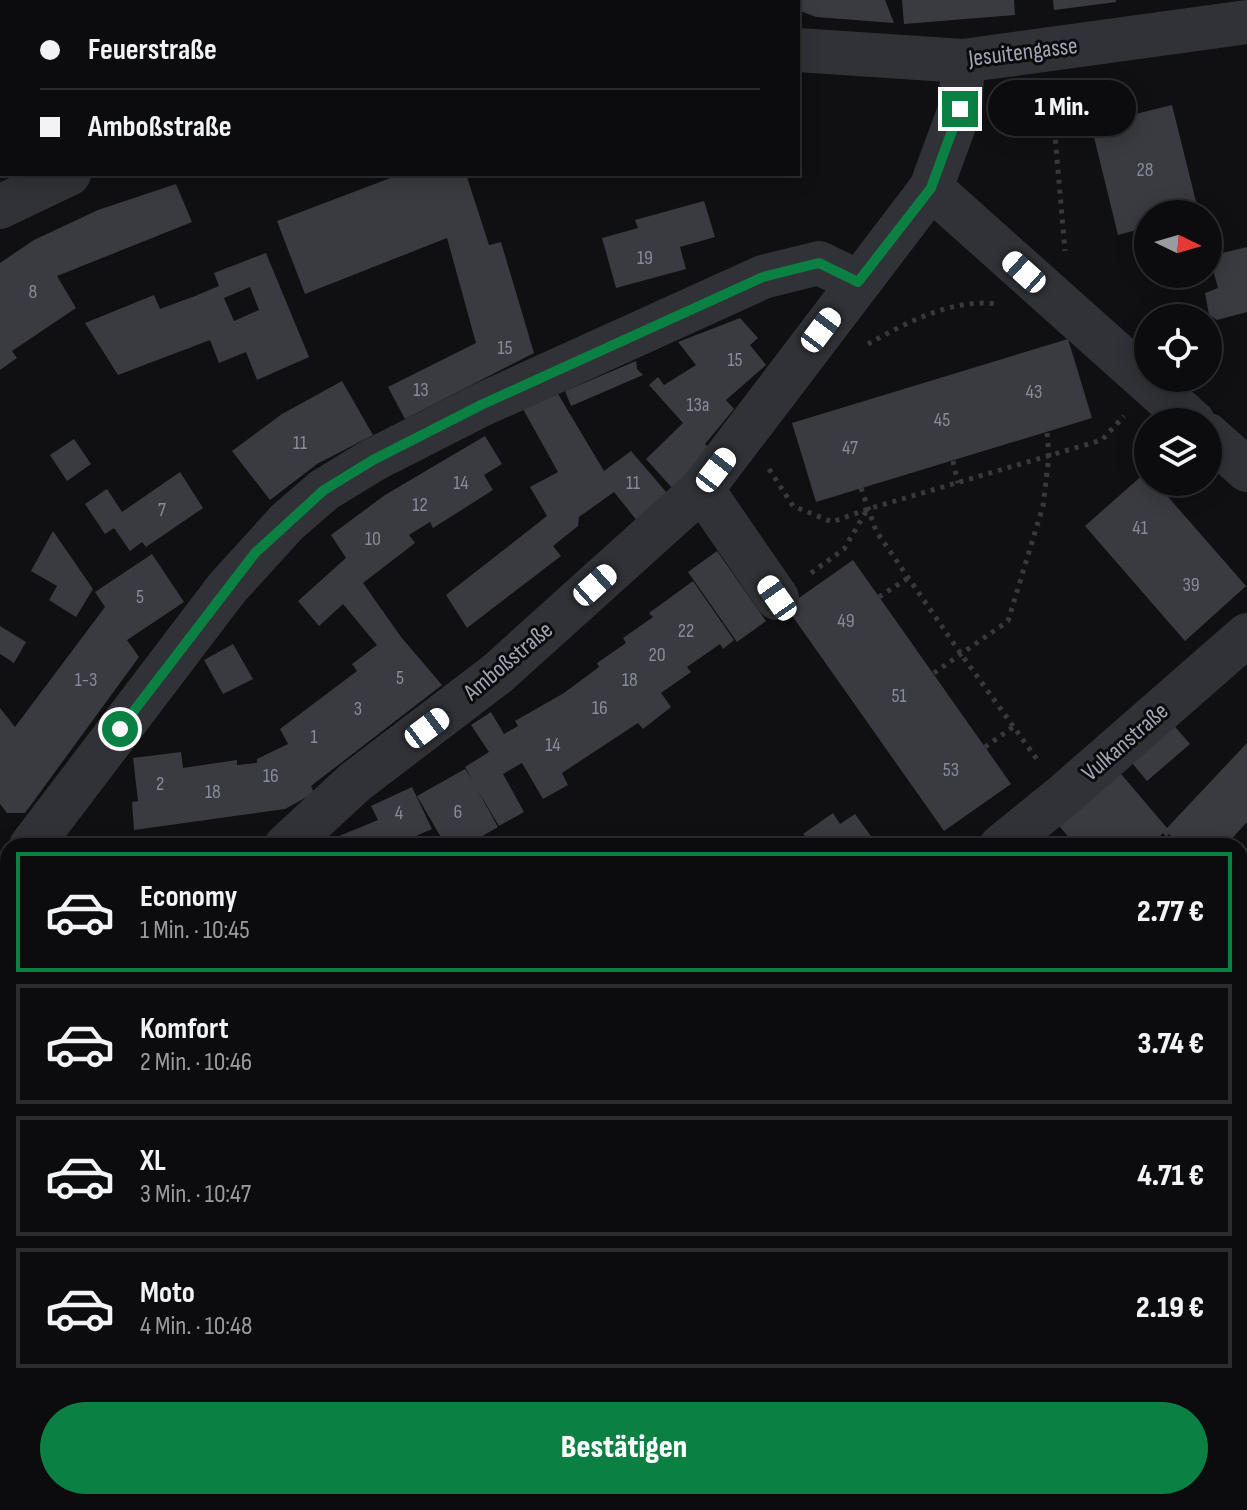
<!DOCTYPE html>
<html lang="de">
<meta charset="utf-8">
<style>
body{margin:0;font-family:"Sofia Sans Condensed",sans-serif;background:#151517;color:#f1f3f6;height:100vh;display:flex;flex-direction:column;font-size:30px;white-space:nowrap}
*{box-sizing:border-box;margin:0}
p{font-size:26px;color:#9a9b9e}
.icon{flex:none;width:44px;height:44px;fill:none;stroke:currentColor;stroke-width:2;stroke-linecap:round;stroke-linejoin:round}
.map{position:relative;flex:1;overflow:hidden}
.panel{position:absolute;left:0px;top:838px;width:1248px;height:672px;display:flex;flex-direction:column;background:#0c0c0e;border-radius:24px 24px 0 0;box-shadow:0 4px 20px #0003,0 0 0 2px #2c2c2e}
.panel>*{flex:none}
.hud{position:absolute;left:0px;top:0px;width:800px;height:176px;box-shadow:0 4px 20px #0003,0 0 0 2px #2c2c2e;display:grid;align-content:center;height:176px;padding:0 40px;background:#0c0c0e}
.needle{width:52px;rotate:95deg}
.tools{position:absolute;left:1134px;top:200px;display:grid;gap:16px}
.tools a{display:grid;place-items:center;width:88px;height:88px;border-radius:50%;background:#0c0c0e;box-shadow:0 4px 20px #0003,0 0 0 2px #2c2c2e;font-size:40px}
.end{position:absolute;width:36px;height:36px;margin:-18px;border:10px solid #0b8043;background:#fff;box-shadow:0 0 0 4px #fff}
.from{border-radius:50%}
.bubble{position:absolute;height:56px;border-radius:28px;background:#0c0c0e;box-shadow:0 4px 20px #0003,0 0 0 2px #2c2c2e;font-size:26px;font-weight:800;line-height:56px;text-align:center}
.car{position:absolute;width:24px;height:48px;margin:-24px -12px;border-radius:10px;box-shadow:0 0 6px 2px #0007;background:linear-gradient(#fff 24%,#345 0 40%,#fff 0 76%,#345 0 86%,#fff 0)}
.hud b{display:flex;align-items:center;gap:28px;height:76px;font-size:30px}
.hud b+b{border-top:2px solid #2c2c2e}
.hud i{width:20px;height:20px;background:#f1f3f6}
ul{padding:14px 0 0;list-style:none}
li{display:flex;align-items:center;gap:24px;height:120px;margin:0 16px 12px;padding:0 24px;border:4px solid #2c2c2e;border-radius:0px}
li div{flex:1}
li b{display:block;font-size:30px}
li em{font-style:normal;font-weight:800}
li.selected{border-color:#0b8043}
li>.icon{width:72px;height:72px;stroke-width:1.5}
.primary-button{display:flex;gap:16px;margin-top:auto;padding:16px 40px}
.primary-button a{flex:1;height:92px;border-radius:48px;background:#0b8043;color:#fff;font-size:32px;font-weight:800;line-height:92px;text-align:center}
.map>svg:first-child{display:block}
.building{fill:#3a3b40;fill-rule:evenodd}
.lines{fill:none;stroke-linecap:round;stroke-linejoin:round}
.path{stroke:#37393e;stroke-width:5;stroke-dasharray:4 6;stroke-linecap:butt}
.minor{stroke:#313237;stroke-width:44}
.major{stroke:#4d4f56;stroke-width:44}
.tram{stroke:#46484e;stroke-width:2}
.route{stroke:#0b8043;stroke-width:10}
.labels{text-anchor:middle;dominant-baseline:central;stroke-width:6;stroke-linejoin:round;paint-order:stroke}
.number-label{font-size:20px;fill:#868b97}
.street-label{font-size:24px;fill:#a0a6b4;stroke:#0b0b0d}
</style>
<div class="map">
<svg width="1247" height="1510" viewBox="0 0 1247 1510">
<rect width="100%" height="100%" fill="#101012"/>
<g class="building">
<polygon points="798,0 885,0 894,23 816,17 798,10"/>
<polygon points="902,0 1014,0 1015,15 904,24"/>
<polygon points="1053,0 1116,0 1116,2 1054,10"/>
<polygon points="1172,105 1199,214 1148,214 1148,227 1118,235 1091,125"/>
<polygon points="401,174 466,174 489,245 501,242 534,353 405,419 388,387 476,343 447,238 305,294 277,221"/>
<polygon points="176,184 192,222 57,276 76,308 12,351 17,358 0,370 0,263 34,240 98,210"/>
<polygon points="704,201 715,237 680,247 686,269 616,288 602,238 638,228 635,220"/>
<polygon points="1247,247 1247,312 1217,320 1209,315 1205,293 1218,288 1211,262 1214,255"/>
<path d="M 266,253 L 309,357 L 257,380 L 246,352 L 219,363 L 210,340 L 118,375 L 85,323 L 154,295 L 160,309 L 195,296 L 219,286 L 214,273 ZM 250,287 L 259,310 L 234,321 L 224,298 Z"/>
<polygon points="740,318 758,338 750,345 766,365 726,400 734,409 705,444 711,450 673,489 646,459 683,423 649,385 658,377 664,385 696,365 678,342"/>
<polygon points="1068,339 1092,418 816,502 792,423"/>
<polygon points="636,361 637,369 643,375 571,406 565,391"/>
<polygon points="342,381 373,435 317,464 270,500 232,451 282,414"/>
<polygon points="558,394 604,471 631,451 667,493 638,522 614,492 579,517 578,526 553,546 561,556 467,628 446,595 547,516 530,487 558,472 523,409"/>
<polygon points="485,436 502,464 484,475 493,490 433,528 430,522 409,535 415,543 363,583 401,637 442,685 311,786 314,793 285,809 134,830 132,802 138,801 133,758 181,752 183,768 237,760 237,765 257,763 257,759 288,744 280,729 357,671 352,664 377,645 343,604 319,626 298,601 346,558 331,535 385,495"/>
<polygon points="74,439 91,464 67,481 50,455"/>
<polygon points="180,472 203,508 146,547 142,542 130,551 114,528 105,534 85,504 107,489 122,512"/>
<polygon points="1146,472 1148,482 1155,482 1246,586 1185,641 1085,526"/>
<polygon points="53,531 93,589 76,617 49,600 57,586 31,571"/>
<polygon points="717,551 766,621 737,642 688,572"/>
<polygon points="152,554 184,602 127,640 139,657 25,813 7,813 0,804 0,708 15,727 105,607 95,592"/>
<polygon points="853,560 1011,784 944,831 786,607"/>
<polygon points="693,581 734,640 723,649 720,644 687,667 691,672 661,693 671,707 643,729 638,723 562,773 568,785 543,799 522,763 503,774 524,812 499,826 477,789 498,827 465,846 446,846 417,796 465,769 472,779 465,767 489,752 471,725 491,712 504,734 518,726 515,721 564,693 599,667 597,663 626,643 623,638 653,617 649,613"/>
<polygon points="0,626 26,642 14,663 0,654"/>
<polygon points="233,644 253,679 223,694 204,660"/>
<polygon points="1170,721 1190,744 1147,781 1128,758"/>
<polygon points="1247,743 1247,822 1225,846 1181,846 1169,834 1166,837 1163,833 1150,846 1076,846 1055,821 1116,768 1167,828"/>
<polygon points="412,787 432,829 407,840 410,846 315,846 378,820 371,806"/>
<polygon points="833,813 840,824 855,814 878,846 793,846 806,837 803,834"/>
<polygon points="7,1009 8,1052 0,1054 0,1011"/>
<polygon points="1240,1094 1247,1100 1247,1155 1240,1150"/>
<rect x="1240" y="1244" width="7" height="61"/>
<polygon points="1240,1386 1247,1386 1247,1451 1240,1450"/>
<polygon points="8,1403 8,1467 0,1468 0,1404"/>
</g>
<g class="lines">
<g class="path">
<polyline points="1051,90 1065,251"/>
<path d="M 868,344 C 906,323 952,298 997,304"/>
<polyline points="953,461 958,483"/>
<polyline points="769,469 793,506 832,522 868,509 1102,440 1124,416"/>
<polyline points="861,488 876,531 961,654 1039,762"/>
<polyline points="811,573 844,549 867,510"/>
<polyline points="879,597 908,578"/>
<polyline points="934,673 1008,621 1043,506 1049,456 1047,432"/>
<polyline points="985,747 1013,727"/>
</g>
<g class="minor">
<polyline points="584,0 585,2"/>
<polyline points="798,50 963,61 1247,22"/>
<polyline points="931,188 1193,422"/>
<polyline points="0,207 69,174"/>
<polyline points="1208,435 1247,470"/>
<polyline points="702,489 777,598"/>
<polyline points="31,846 227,588 287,522 324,490 373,460 481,405 763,277 819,263 858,282"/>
<polyline points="286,846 355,782 498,673 702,489 931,188 960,109 963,61"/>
<polyline points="1001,846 1064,795 1247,635"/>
<polyline points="925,1502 928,1510"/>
</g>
<g class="major">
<polyline points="1060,1502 1247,1506"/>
<polyline points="387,1510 491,1502"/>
</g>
<g class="tram">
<polyline points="1240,1495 1247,1495"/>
<polyline points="743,1502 1054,1510"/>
<polyline points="276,1510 371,1502"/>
<polyline points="502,1510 661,1502"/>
</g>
</g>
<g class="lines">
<polyline class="route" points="120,729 255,553 324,490 373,460 481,405 763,277 819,263 858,282 931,188 960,109"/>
</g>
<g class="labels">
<g class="number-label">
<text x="1145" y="170">28</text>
<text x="645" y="258">19</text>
<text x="33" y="292">8</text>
<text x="505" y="348">15</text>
<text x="735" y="360">15</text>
<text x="421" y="390">13</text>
<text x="1034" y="392">43</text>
<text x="698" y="405">13a</text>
<text x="942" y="420">45</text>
<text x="300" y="443">11</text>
<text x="850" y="448">47</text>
<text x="461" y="483">14</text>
<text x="633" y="483">11</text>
<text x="420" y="505">12</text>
<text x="162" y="510">7</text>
<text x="1140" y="528">41</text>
<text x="373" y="539">10</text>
<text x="1191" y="585">39</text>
<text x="140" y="597">5</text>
<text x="846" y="621">49</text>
<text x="686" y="631">22</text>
<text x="657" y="655">20</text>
<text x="400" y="678">5</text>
<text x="86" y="680">1-3</text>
<text x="630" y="680">18</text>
<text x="899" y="696">51</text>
<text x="600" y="708">16</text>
<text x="358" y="709">3</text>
<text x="314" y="737">1</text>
<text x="553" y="745">14</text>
<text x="951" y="770">53</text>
<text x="271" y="776">16</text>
<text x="160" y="784">2</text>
<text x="213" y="792">18</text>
<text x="458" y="812">6</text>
<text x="399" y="813">4</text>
</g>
<g class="street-label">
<text transform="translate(1023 52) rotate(-7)">Jesuitengasse</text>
<text transform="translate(508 661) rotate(-40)">Amboßstraße</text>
<text transform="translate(1125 742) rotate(-41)">Vulkanstraße</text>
</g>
</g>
</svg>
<div class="tools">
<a><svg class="needle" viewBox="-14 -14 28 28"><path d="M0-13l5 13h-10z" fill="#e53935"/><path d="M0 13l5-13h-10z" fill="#9a9b9e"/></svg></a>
<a><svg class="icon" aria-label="locate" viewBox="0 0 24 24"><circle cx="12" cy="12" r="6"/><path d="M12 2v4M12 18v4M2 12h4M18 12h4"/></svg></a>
<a><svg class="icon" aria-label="layers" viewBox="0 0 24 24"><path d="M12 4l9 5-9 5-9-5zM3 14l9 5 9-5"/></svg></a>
</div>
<i class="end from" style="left:120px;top:729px"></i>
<i class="end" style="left:960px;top:109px"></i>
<div class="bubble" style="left:988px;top:80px;width:148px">1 Min.</div>
<i class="car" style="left:1024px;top:272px;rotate:312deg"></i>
<i class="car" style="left:821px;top:330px;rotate:37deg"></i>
<i class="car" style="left:716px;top:470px;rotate:38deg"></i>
<i class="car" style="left:595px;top:585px;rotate:48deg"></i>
<i class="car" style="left:777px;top:598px;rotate:325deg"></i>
<i class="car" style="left:427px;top:728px;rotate:53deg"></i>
<div class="hud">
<b><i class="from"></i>Feuerstraße</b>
<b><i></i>Amboßstraße</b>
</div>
<section class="panel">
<ul>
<li class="selected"><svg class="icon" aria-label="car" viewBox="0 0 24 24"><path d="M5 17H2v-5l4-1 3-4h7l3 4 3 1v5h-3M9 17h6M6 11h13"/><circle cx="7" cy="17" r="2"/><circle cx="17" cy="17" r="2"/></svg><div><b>Economy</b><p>1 Min. · 10:45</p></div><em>2.77 €</em></li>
<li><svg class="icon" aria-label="car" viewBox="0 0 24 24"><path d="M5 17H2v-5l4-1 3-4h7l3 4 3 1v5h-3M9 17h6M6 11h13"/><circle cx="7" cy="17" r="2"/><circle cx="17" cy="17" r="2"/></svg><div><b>Komfort</b><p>2 Min. · 10:46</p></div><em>3.74 €</em></li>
<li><svg class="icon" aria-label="car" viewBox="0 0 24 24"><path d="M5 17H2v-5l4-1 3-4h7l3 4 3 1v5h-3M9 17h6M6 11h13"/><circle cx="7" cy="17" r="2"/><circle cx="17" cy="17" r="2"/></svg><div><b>XL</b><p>3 Min. · 10:47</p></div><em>4.71 €</em></li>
<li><svg class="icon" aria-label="car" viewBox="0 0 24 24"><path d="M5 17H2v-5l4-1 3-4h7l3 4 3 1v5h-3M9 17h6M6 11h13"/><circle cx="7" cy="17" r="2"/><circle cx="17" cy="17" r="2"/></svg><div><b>Moto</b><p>4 Min. · 10:48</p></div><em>2.19 €</em></li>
</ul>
<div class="primary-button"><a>Bestätigen</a></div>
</section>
</div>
